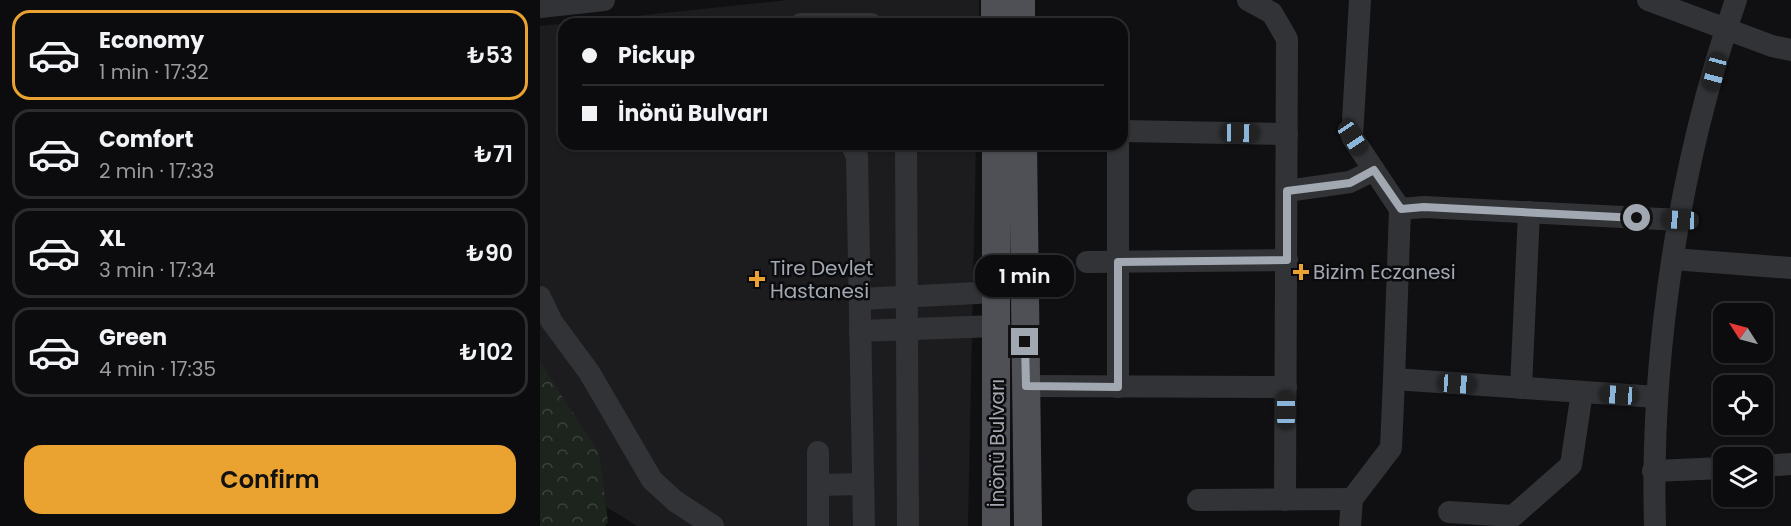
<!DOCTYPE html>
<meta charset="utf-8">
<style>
body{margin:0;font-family:Poppins,sans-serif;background:#1a1a1c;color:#f1f3f6;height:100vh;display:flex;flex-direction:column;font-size:22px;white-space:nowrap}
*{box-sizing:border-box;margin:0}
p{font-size:20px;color:#9a9b9e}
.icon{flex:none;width:33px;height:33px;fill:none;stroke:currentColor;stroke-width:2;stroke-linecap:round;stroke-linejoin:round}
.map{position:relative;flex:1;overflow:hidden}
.sheet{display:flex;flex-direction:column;background:#0c0c0e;width:540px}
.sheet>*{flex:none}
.hud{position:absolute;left:18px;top:18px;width:570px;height:132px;border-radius:18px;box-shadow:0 2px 4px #0004,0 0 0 2px #2c2c2e;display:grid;align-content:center;height:132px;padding:0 24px;background:#0c0c0e}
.needle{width:39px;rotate:306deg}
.controls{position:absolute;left:1173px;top:303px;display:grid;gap:12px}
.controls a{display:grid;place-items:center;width:60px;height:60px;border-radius:12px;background:#0c0c0e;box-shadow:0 2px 4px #0004,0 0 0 2px #2c2c2e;font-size:30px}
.end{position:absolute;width:27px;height:27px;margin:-14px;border:8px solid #a2a8b2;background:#111;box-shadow:0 0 0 3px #111}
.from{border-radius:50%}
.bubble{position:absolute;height:42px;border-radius:18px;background:#0c0c0e;box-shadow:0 2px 4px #0004,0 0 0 2px #2c2c2e;font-size:20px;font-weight:600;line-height:42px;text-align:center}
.car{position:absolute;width:18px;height:36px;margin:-18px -9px;border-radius:8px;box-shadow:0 0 4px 2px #0007;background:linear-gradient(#222 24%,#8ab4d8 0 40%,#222 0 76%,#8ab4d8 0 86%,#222 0)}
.hud b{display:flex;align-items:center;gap:21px;height:57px;font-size:22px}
.hud b+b{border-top:2px solid #2c2c2e}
.hud i{width:15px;height:15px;background:#f1f3f6}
ul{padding:10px 0 0;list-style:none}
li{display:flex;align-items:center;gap:18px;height:90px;margin:0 12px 9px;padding:0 12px;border:3px solid #2c2c2e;border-radius:18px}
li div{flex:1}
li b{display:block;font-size:22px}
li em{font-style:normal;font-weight:600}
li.selected{border-color:#eaa230}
li>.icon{width:54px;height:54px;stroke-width:1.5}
.action{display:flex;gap:12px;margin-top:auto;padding:12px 24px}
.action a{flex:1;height:69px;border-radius:18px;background:#eaa230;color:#111;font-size:24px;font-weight:600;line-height:69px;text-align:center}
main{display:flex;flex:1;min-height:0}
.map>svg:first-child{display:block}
.built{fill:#1c1c1f}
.forest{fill:url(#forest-crowns)}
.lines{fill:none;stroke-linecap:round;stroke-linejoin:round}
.minor{stroke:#313336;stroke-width:22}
.major{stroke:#4e5055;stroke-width:28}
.route{stroke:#a2a8b2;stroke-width:8}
.poi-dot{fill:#eaa230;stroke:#0b0b0d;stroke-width:2}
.labels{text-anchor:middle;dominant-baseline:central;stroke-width:5;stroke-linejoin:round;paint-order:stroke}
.poi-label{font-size:20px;fill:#a2a8b2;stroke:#0b0b0d;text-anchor:start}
.street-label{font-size:20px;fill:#a2a8b2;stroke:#0b0b0d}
</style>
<main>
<section class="sheet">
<ul>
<li class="selected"><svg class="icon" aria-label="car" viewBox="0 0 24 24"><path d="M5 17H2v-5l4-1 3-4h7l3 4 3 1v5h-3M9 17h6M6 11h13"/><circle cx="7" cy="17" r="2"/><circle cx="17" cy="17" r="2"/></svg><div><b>Economy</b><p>1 min · 17:32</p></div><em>₺53</em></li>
<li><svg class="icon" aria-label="car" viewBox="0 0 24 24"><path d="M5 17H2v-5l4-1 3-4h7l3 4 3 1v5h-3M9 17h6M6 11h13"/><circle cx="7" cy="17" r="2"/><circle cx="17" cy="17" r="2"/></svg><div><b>Comfort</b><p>2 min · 17:33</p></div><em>₺71</em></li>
<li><svg class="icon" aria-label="car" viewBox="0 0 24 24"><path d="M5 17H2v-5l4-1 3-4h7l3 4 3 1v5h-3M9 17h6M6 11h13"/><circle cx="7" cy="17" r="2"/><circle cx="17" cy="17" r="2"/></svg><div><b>XL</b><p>3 min · 17:34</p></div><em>₺90</em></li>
<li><svg class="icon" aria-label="car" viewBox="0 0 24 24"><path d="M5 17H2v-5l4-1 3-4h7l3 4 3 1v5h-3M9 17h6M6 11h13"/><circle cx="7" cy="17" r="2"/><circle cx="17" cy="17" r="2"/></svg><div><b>Green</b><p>4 min · 17:35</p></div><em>₺102</em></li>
</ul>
<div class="action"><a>Confirm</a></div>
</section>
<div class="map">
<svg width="1251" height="526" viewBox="0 0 1251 526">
<defs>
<pattern id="forest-crowns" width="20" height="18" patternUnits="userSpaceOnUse" patternTransform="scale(1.5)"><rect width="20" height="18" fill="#1d241d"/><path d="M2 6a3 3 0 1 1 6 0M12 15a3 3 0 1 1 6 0" fill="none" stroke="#3b413b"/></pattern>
</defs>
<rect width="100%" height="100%" fill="#101012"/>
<polygon class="built" points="248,0 439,0 439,24 24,24 24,144 436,144 428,526 97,526 50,497 0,415 0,26"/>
<polygon class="forest" points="0,362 59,453 68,522 65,526 0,526"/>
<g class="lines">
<g class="minor">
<polyline points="708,0 732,13 747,39 745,500"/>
<polyline points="820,0 812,137 860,209 884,207 1141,220"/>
<polyline points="1108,0 1232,46 1251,50"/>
<polyline points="0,7 64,0"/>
<polyline points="261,24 331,24"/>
<polyline points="582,131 747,134"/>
<polyline points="311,144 317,156 324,526"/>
<polyline points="366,144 368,526"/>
<polyline points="747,191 810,182 834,170"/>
<polyline points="860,209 854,379 1117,397"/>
<polyline points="1133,259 1251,268"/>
<polyline points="547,262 747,260"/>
<polyline points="0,297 12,322 49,372 112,480 135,501 173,526"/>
<polyline points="320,299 456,292"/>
<polyline points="320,331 456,326"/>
<polyline points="486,386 746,387"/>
<polyline points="578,387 578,144"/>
<polyline points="981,388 989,212"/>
<polyline points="1222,466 1251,464"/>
<polyline points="1113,471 1184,468"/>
<polyline points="278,485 323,484"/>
<polyline points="658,500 812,499"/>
<polyline points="909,512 973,516 1031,465 1042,392"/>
<polyline points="278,526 278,452"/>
<polyline points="810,526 812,499 851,448 854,379"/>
<path d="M 1115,526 C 1110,353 1139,164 1196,0"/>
</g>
<g class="major">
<polyline points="455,0 455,24"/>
<polyline points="481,0 481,24"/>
<polyline points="456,144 456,526"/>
<polyline points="483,144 488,526"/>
</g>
</g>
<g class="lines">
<polyline class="route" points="485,342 486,386 578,387 578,262 747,260 747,191 810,183 834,170 861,209 884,207 1097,218"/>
</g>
<g class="poi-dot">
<path d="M758 263h6v6h6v6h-6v6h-6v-6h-6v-6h6z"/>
<path d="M214 270h6v6h6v6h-6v6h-6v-6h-6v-6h6z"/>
</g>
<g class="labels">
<g class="poi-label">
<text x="230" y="268">Tire Devlet<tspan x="230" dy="23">Hastanesi</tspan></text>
<text x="773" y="272">Bizim Eczanesi</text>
</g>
<g class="street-label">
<text transform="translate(457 443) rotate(-90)">İnönü Bulvarı</text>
</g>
</g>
</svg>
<div class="controls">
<a><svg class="needle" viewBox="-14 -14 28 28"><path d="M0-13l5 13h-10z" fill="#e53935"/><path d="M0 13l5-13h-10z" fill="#9a9b9e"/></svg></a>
<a><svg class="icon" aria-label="locate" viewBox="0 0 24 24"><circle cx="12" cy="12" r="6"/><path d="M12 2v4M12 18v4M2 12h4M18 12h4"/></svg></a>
<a><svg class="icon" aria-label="layers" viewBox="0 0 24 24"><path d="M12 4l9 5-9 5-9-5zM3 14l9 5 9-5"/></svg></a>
</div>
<i class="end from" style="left:1097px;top:218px"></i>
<i class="end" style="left:485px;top:342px"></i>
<div class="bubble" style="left:435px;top:255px;width:99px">1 min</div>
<i class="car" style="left:1175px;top:72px;rotate:195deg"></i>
<i class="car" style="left:700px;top:133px;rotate:91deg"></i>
<i class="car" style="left:812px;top:137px;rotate:146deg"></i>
<i class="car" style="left:1141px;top:220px;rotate:273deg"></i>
<i class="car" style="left:917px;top:384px;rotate:94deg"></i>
<i class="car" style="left:1079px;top:395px;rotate:274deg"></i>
<i class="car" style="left:746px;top:410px;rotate:0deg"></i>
<div class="hud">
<b><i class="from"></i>Pickup</b>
<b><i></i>İnönü Bulvarı</b>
</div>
</div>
</main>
